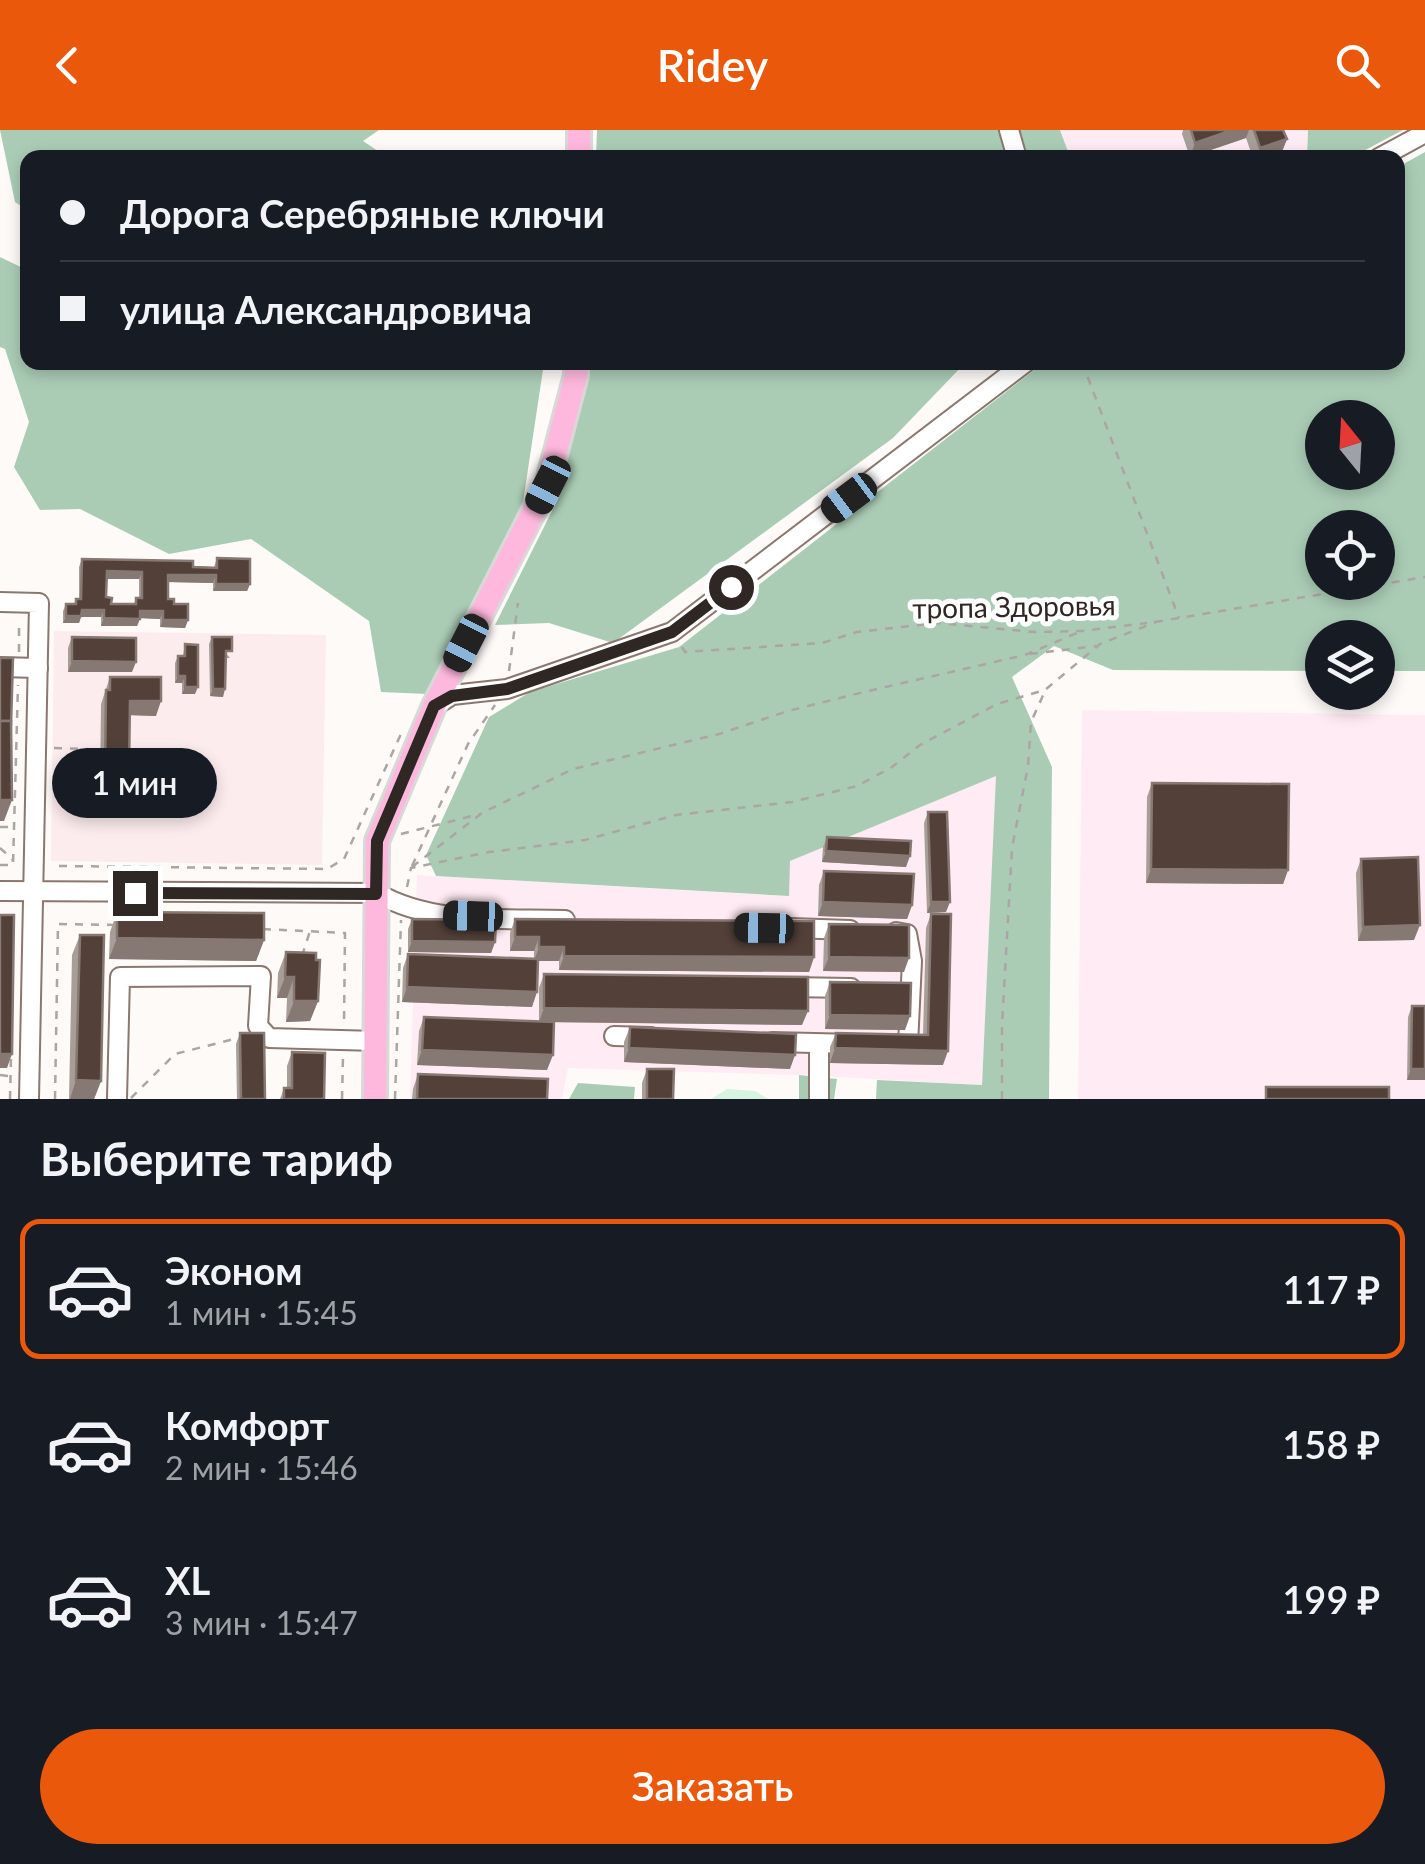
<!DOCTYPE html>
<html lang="ru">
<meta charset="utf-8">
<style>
body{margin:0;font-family:Lato,sans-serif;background:#20242c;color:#f1f3f6;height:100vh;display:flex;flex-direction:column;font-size:38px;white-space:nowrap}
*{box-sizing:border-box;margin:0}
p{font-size:32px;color:#9ea1a6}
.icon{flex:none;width:55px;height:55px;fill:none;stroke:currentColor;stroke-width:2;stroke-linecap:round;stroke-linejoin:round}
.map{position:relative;height:969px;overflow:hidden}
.drawer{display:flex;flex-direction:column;background:#171b24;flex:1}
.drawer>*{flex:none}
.banner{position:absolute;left:20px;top:20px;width:1385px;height:220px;border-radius:20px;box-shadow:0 5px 15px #0003;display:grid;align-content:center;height:220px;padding:0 40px;background:#171b24}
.needle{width:65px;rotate:342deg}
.buttons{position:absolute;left:1305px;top:270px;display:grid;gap:20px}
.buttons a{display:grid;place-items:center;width:90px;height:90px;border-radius:50%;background:#171b24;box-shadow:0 5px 15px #0003;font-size:50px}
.end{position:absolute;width:45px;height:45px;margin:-22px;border:12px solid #2f2723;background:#fff;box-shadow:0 0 0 5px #fff}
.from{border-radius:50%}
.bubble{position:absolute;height:70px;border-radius:35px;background:#171b24;box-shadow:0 5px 15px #0003;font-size:32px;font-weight:600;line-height:70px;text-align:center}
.car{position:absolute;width:30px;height:60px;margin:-30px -15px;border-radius:12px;box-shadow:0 0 8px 2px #0007;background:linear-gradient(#222 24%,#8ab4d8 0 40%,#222 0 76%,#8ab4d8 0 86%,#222 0)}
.banner b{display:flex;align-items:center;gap:35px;height:95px;font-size:38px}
.banner b+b{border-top:2px solid #363941}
.banner i{width:25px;height:25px;background:#f1f3f6}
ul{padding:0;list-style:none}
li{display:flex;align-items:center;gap:30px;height:140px;margin:0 20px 15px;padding:0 20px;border:5px solid transparent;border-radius:20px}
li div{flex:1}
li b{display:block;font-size:38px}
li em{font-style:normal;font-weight:600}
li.on{border-color:#ea580c}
li>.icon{width:90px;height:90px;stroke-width:1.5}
h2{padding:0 40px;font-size:45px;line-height:120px}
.button{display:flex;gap:20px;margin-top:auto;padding:20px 40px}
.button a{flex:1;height:115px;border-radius:60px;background:#ea580c;color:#fff;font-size:40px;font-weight:600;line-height:115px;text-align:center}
header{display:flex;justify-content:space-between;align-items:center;height:130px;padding:0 40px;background:#ea580c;color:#fff;font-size:45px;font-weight:600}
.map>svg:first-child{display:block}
.industrial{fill:#ffebf3}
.education{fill:#fdeced}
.green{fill:#d6f4df}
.forest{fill:#aaccb5;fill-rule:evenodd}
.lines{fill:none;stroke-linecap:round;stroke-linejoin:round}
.minor-casing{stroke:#8a776e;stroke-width:22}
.major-casing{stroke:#dad8d7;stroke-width:28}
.path{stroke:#aba5a3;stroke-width:2.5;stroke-dasharray:8 8;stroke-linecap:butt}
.minor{stroke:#fff;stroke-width:18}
.major{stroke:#feb8dd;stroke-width:22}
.wall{fill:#a89e98;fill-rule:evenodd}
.shaded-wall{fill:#867872}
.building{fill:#534139;stroke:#867872;stroke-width:2.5;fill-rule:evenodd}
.route{stroke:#2f2723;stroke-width:12}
.labels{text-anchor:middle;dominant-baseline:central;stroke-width:10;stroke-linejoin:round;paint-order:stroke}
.street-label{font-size:28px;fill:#2f2723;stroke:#fff}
</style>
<header><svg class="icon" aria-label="back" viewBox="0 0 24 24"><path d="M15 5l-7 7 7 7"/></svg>Ridey<svg class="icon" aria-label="search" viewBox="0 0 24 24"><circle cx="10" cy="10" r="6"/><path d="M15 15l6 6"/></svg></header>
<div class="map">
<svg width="1425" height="969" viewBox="0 0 1425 969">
<rect width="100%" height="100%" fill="#fefaf8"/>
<g class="industrial">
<polygon points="1060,0 1308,0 1307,27 1067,27 1069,24"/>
<polygon points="1082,580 1425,585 1425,969 1078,969"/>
<polygon points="997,645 982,955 799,945 568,938 562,969 410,969 417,745 788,766 790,731"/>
</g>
<polygon class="education" points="54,501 326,505 322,735 51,731"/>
<polygon class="green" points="727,959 755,961 768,969 711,969"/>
<g class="forest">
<polygon points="0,0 379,0 363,11 387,27 28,28 27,80 15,72"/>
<polygon points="597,0 1060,0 1069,24 1067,28 596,28"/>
<polygon points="1308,0 1403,0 1352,27 1307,28"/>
<path d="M 1425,22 L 1425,541 L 1378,541 L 1378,508 L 1322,508 L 1322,541 L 1113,540 L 1054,516 L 1012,547 L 1052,637 L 1049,969 L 876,969 L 877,950 L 982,955 L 996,646 L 790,731 L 789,766 L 436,746 L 426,725 L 489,587 L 530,562 L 679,517 L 1043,233 L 1398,232 L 1398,37 ZM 1322,288 L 1378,288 L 1378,342 L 1322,342 ZM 1322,398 L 1378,398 L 1378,452 L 1322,452 Z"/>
<polygon points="0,127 27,140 28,232 544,233 522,379 427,564 381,562 369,491 251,409 169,424 80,379 40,380 14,337 29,292 5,219 0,217"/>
<polygon points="587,233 965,233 893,308 613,513 549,493 495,495 559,367"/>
<polygon points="799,945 837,949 834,969 799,969"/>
<polygon points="578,953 635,957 634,969 569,969"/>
</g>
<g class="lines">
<g class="minor-casing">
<g id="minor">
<polyline points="1009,0 1017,28"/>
<polyline points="1379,28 1425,3"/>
<polyline points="0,472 39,473 29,969"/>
<polyline points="0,537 38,538"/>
<polyline points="435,576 452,565 507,559 672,502 1026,232"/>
<path d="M 0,761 L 377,763 C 432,795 502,788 565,790"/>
<polyline points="791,798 850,800"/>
<polyline points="896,802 907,804 912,831 908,915 897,914"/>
<polyline points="787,857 851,858"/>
<polyline points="614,906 651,907"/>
<polyline points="772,912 856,914"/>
<polyline points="819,914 819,969"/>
<polyline points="117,969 120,847 261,846 258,896 269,908 376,911"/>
</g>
</g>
<g class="major-casing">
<g id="major">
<polyline points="579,28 579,0"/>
<polyline points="375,969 377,711 434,576 547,355 576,245 576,232"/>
</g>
</g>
<g class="path">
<polyline points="1082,232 1179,488"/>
<polyline points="1155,492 1425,447"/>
<polyline points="682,517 685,522 822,513 857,502 937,493 1035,502 1082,501 1147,493"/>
<polyline points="19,522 19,490"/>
<polyline points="1030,524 1096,516"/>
<polyline points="509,541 518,473"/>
<polyline points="54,618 87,619"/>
<polyline points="0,697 13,697"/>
<polyline points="401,704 480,684"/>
<polyline points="0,718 13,730"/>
<polyline points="0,735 13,735 18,555"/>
<polyline points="59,736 327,739 344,729 401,604"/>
<polyline points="412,736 468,614 495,575"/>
<polyline points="412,737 482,683 573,639 719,604 788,581 868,561 1025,525 1077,503"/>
<polyline points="407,757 411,738 489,722 585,710 676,685 792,672 857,656 892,637 920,615 997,574 1045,560 1100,514 1156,492"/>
<polyline points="263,799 345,803 344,893"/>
<polyline points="302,826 310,801"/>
<polyline points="0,945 9,946"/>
<polyline points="131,968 175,924 238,908"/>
<polyline points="10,969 11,926"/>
<polyline points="55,969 58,794 116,795"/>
<polyline points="342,969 343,926"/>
<polyline points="395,969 401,790"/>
<polyline points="1002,969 1002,895 1012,718 1028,636 1031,592 1045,561"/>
</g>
<use href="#minor" class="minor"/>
<use href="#major" class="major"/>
</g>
<g class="wall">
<polygon points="1183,0 1283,0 1287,9 1281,24 1270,28 1253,28 1246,8 1190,27 1182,4"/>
<path d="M 217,428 L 250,454 L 247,461 L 213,461 L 213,453 L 168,452 L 168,469 L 188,490 L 185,498 L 160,497 L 160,489 L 140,488 L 137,496 L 101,496 L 101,487 L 81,487 L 79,493 L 63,493 L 63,481 L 66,474 L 74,474 L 76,469 L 79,469 L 79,437 L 82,429 L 214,437 ZM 107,449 L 139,449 L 139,468 L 136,468 L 134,474 L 111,474 L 106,467 Z"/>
<polygon points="72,507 132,542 68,542 68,518"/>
<polygon points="212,507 230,528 226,528 223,567 210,566 209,514"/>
<polygon points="185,514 195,564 182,564 182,553 175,553 175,533 178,526 183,526"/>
<polygon points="110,547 156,586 130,585 129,639 154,676 104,676 104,654 100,654 101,574"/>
<polygon points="1152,653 1288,740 1283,754 1146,753 1147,667"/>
<polygon points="928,682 946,782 927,783 924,693"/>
<polygon points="827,707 906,737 822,732 823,717"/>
<polygon points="1361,729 1414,810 1358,811 1356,743"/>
<polygon points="824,741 912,775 907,789 818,786 819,755"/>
<polygon points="117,782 264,810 256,831 109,829 110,802"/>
<polygon points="931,784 943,935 830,933 830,917 836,903 923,905 926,798"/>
<polygon points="412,789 495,812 491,823 408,822 408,799"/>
<polygon points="515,789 814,827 809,842 559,840 559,831 538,831 532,877 402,872 403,838 408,824 534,829 534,821 510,821 510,803"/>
<polygon points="829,794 904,842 823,841 824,808"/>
<polygon points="80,805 101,951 94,969 69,969 72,825"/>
<polygon points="286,822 318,871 310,891 286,892 287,868 277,868 278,843"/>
<polygon points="544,844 802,895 554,892 547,940 417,935 419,901 424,887 539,891 539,858"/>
<polygon points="830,852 905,900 825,899 825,866"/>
<polygon points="1412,876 1425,876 1425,950 1407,950 1408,887"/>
<polygon points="630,897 790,939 624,932 624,912"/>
<polygon points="240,903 265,969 237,969 236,914"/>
<polygon points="292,922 324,969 280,969 284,958 287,958 287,936"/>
<polygon points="647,939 673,969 642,969 642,953"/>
<polygon points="418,944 547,969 412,969 413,959"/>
</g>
<g class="shaded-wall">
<polygon points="1232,0 1249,0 1246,8 1190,27 1195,13"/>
<polygon points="1287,9 1281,24 1270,28 1257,28 1260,18"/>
<polygon points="107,441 142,442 139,449 104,449"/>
<polygon points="168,445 216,445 213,453 166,452"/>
<polygon points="216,454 250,454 247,461 213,461"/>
<polygon points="82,480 104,480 101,487 81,487 79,493 63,493 66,486"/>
<polygon points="140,481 163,481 160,489 137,488"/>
<polygon points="104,488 140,489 137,496 101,496"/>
<polygon points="163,490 188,490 185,498 160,497"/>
<polygon points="72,531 136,532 132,542 68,542"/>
<polygon points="178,546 185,546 182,553 175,553"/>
<polygon points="185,557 198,557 195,564 182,564"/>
<polygon points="213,559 225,559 223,567 210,566"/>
<polygon points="130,571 161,571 156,586 125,585"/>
<polygon points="105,640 110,640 104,654 100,654"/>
<polygon points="109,661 159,662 154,676 104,676"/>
<polygon points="0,670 12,670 4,691 0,691"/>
<polygon points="826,721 910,726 906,737 822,732"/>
<polygon points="1151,739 1288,740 1283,754 1146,753"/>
<polygon points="823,772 912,775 907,789 818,786"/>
<polygon points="931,772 950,772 946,782 927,783"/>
<polygon points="1420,795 1414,810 1358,811 1363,797"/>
<polygon points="515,807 539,807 534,821 510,821"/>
<polygon points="117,808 264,810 256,831 109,829"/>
<polygon points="412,811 495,812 491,823 408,822"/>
<polygon points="539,817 564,817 559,831 534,831"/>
<polygon points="564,826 814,827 809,842 559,840"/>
<polygon points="829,827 909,828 904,842 823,841"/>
<polygon points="285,847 294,847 287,868 277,868"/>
<polygon points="407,857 537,862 532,877 402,872"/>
<polygon points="294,871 318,871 310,891 286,892"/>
<polygon points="544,878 808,881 802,895 539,892"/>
<polygon points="830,885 910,886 905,900 825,899"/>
<polygon points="629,918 795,925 790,939 624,932"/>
<polygon points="835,918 948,921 943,935 830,933"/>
<polygon points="422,920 553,925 547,940 417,935"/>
<polygon points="0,924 12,924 7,938 0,938"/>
<polygon points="1411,939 1425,939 1425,950 1407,950"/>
<polygon points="76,950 101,951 94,969 70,969"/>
</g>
<g class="building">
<polygon points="1191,0 1232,0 1195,13"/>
<polygon points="1254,0 1283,0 1287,9 1260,18"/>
<path d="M 217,428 L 250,429 L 250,454 L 216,454 L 216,445 L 168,445 L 168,469 L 174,469 L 174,474 L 188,474 L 188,490 L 163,490 L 163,481 L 140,481 L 140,489 L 104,488 L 104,480 L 82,480 L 81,486 L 66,486 L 66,474 L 76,474 L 76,469 L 81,469 L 82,429 L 193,431 L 193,437 L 217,438 ZM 107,441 L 142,442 L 142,468 L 136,468 L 136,474 L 111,474 L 112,468 L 106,467 Z"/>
<polygon points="72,507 136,508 136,532 72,531"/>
<polygon points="212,507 232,507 232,521 226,521 225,559 213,559"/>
<polygon points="185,514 198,515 198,557 185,557 185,546 178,546 178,526 185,526"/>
<polygon points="0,528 13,528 11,596 11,591 0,591"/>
<polygon points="110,547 161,547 161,571 130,571 129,639 159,639 159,662 109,661 110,640 105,640 106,560 110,560"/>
<polygon points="0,591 11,591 12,670 0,670"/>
<polygon points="1152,653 1289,654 1288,740 1151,739"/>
<polygon points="928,682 947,682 950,772 931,772"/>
<polygon points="827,707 911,711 910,726 826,721"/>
<polygon points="1418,727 1420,795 1363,797 1361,729"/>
<polygon points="824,741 914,744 912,775 823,772"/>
<polygon points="117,782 264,783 264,810 117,808"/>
<polygon points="931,784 951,784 948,921 835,918 836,903 928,905"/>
<polygon points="0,785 14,785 12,924 0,924"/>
<polygon points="412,789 496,790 495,812 412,811"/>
<polygon points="515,789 814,791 814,827 564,826 564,817 539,817 539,807 515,807"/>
<polygon points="829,794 909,795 909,828 829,827"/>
<polygon points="80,805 104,805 101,951 76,950"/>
<polygon points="286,822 316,823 316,830 320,830 318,871 294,871 294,847 285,847"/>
<polygon points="408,824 538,829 537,862 407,857"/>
<polygon points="544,844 808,847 808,881 544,878"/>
<polygon points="830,852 911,853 910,886 830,885"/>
<polygon points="1412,876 1425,876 1425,939 1411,939"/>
<polygon points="424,887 554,892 553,925 422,920"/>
<polygon points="630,897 796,904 795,925 629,918"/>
<polygon points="240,903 264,903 265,969 241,969"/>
<polygon points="292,922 325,923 324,969 284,969 284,958 292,958"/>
<polygon points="647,939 674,939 673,969 647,969"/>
<polygon points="418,944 548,949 547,969 417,969"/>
<rect x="1266" y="957" width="123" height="12"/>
</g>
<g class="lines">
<polyline class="route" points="135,763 376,764 377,711 434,576 452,566 507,559 672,502 731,457"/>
</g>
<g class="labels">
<g class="street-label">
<text transform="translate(1014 476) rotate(-1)">тропа Здоровья</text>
</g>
</g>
</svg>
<div class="buttons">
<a><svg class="needle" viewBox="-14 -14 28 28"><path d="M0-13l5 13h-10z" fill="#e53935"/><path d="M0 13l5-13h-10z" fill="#9ea1a6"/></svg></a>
<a><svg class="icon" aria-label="locate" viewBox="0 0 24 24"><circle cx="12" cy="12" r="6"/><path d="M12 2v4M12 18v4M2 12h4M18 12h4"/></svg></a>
<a><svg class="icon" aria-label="layers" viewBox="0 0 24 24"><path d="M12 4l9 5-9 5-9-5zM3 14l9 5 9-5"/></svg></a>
</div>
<i class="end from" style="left:731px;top:457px"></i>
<i class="end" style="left:135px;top:763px"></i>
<div class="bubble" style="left:52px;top:618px;width:165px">1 мин</div>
<i class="car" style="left:548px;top:355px;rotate:207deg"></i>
<i class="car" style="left:849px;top:368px;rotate:233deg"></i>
<i class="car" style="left:466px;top:513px;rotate:207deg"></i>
<i class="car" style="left:473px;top:786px;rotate:272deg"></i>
<i class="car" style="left:764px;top:798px;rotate:271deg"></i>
<div class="banner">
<b><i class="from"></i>Дорога Серебряные ключи</b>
<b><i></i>улица Александровича</b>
</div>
</div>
<section class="drawer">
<h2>Выберите тариф</h2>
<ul>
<li class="on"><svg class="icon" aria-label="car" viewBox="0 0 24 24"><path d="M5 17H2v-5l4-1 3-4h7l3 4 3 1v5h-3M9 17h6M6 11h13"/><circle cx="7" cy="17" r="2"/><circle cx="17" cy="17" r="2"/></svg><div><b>Эконом</b><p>1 мин · 15:45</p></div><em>117 ₽</em></li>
<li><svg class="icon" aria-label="car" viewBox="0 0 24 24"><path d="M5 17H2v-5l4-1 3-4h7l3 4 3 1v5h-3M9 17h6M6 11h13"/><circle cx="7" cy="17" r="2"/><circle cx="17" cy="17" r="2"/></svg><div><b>Комфорт</b><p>2 мин · 15:46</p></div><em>158 ₽</em></li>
<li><svg class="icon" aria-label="car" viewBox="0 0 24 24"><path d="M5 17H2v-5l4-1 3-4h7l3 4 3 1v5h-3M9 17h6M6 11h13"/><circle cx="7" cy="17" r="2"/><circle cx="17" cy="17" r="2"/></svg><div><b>XL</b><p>3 мин · 15:47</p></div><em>199 ₽</em></li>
</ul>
<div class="button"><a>Заказать</a></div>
</section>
